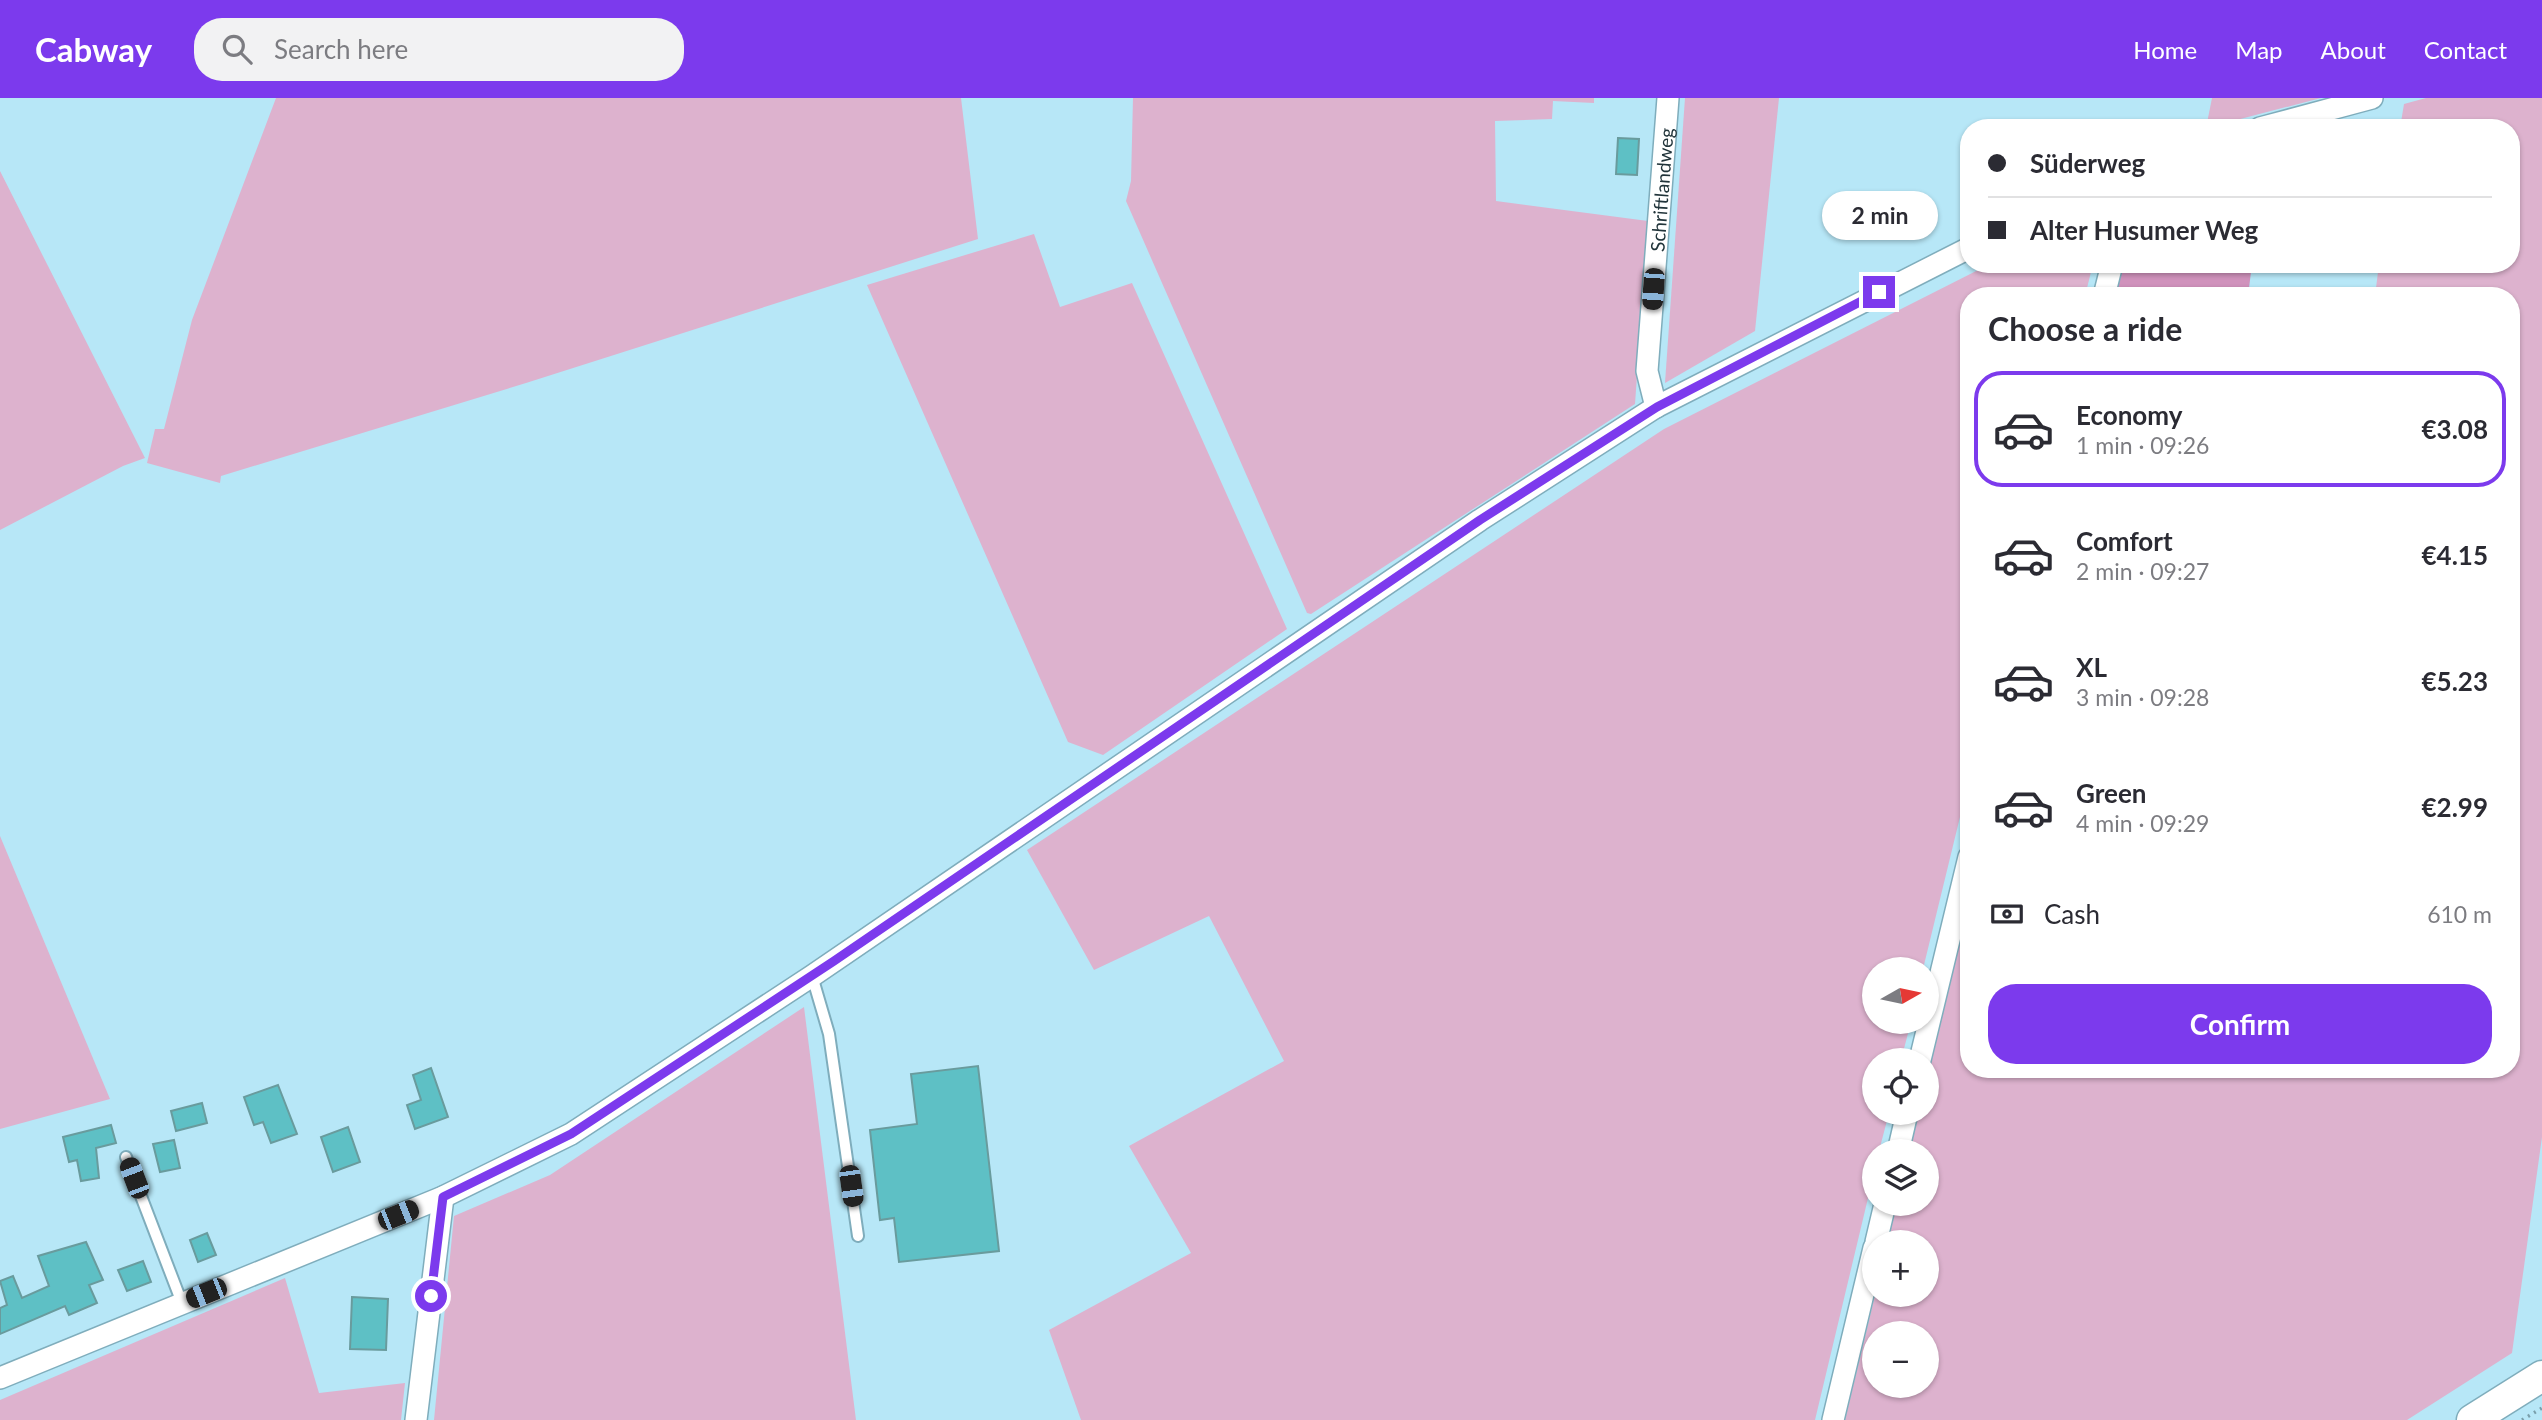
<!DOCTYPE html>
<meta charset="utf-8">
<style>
body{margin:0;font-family:Lato,sans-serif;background:#f2f2f3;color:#2b2b33;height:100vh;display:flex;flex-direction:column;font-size:26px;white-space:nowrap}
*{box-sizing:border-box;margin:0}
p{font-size:23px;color:#7c7c81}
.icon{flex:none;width:38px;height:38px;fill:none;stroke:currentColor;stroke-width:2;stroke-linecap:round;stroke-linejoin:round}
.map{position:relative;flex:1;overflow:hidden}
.panel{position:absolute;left:1960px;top:189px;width:560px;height:791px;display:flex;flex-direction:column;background:#fff;border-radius:28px;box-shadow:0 2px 5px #0004}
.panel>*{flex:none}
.top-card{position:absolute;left:1960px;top:21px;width:560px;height:154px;border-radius:28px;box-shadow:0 2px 5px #0004;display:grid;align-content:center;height:154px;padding:0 28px;background:#fff}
.needle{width:46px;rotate:81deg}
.tools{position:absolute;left:1862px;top:859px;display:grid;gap:14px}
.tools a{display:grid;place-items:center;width:77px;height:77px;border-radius:50%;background:#fff;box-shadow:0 2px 5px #0004;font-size:35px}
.end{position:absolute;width:32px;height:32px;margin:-16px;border:9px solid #7c3aed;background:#fff;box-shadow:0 0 0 4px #fff}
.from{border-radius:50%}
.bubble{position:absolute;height:49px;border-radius:24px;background:#fff;box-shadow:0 2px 5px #0004;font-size:23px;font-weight:700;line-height:49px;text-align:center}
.car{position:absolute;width:21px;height:42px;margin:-21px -10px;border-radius:9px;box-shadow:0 0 5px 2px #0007;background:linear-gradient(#222 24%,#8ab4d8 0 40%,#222 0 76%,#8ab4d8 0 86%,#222 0)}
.top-card b{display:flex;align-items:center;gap:24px;height:66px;font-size:26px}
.top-card b+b{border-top:2px solid #e1e1e2}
.top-card i{width:18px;height:18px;background:#2b2b33}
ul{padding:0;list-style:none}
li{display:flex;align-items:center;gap:21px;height:116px;margin:0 14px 10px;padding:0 14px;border:4px solid transparent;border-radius:28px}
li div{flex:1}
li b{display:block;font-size:26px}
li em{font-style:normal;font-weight:700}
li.selected{border-color:#7c3aed}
li>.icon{width:63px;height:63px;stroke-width:1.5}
h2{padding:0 28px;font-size:32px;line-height:84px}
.pay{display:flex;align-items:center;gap:18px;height:77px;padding:0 28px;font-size:26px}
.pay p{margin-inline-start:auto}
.cta{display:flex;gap:14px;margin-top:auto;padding:14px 28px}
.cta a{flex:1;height:80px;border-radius:28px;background:#7c3aed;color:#fff;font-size:28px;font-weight:700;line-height:80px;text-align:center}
header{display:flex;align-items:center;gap:42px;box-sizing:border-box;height:98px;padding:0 35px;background:#7c3aed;color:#fff}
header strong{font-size:33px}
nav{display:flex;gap:38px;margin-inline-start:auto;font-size:24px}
.search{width:490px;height:63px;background:#f2f2f3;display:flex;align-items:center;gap:18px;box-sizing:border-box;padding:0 24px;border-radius:28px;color:#7c7c81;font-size:26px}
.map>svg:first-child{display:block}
.green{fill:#ddb2ce;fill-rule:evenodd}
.forest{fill:#d092bc}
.building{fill:#5ec0c5;stroke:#699b9d;stroke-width:2}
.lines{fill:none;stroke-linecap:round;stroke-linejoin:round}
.service-casing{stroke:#7fadbc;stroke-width:14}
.minor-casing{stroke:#7fadbc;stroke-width:24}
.secondary-casing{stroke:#7fadbc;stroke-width:33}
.path{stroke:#7a9fab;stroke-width:3.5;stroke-dasharray:2 5;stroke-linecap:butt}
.service{stroke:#fff;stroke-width:10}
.minor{stroke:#fff;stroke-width:21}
.secondary{stroke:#fff;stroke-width:30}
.route{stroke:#7c3aed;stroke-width:9}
.labels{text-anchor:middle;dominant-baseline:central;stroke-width:6;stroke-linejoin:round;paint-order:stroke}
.street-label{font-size:19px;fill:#21343a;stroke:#fff}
</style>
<header>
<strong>Cabway</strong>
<div class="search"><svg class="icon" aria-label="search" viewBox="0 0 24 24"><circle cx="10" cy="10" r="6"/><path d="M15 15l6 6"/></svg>Search here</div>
<nav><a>Home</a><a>Map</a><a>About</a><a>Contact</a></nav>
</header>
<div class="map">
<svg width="2542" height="1322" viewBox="0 0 2542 1322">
<rect width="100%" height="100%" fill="#b7e7f7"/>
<g class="green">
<polygon points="276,0 961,0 978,141 526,285 221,378 220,385 147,365 155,331 164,331 192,222"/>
<polygon points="1133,0 1594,0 1594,5 1553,3 1552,21 1495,23 1496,103 1648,123 1635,306 1311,516 1307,515 1126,103 1131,83"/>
<polygon points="1685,0 1779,0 1755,233 1665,285"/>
<polygon points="2212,0 2321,0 2206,30"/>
<path d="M 2426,0 L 2542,0 L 2542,1039 L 2512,1255 L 2407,1322 L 1845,1322 L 1875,1197 L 1927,1197 L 1927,1144 L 1887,1144 L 1896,1106 L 1927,1106 L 1927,1054 L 1909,1053 L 1918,1015 L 1927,1015 L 1927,980 L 1969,805 L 1969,971 L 2511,971 L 2511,198 L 2375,198 L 2379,166 L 2511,166 L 2511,30 L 2400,30 L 2404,6 ZM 1874,1236 L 1927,1236 L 1927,1288 L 1874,1288 Z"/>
<polygon points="0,73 145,360 123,368 0,432"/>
<polygon points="1034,136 1060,209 1132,185 1287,531 1103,657 1068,644 867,187"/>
<polygon points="1990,166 2093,166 2085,198 1969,198 1969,682 1923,871 1874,872 1874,924 1911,924 1901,962 1874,962 1874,1015 1889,1015 1879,1053 1874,1054 1874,1075 1815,1322 1081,1322 1049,1232 1191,1155 1129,1048 1284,963 1209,818 1094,872 1027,752 1664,331"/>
<polygon points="0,738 110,1001 0,1031"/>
<polygon points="804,909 856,1322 434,1322 454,1118 550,1077"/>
<polygon points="285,1180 319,1295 405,1285 401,1322 0,1322 0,1302"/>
</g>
<polygon class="forest" points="2121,166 2252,166 2248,198 2115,198"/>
<g class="building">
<polygon points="1618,40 1639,41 1637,77 1616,76"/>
<polygon points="978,968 999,1153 899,1164 894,1120 880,1122 870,1032 917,1026 911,976"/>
<polygon points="431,970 448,1019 415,1031 407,1007 421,1002 413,977"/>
<polygon points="278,987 297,1036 271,1045 263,1024 254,1027 244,999"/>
<polygon points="202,1005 207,1025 176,1033 171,1013"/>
<polygon points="111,1027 116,1045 96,1050 99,1080 81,1083 77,1062 69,1064 63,1039"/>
<polygon points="348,1029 360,1064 333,1074 321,1039"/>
<polygon points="174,1042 180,1070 160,1074 153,1046"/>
<polygon points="207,1135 216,1157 198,1164 190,1142"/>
<polygon points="86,1144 103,1182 89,1187 97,1205 69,1217 65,1208 0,1236 0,1210 7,1207 0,1183 13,1178 22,1200 49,1188 38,1158"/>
<polygon points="143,1163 151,1184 127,1193 118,1172"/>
<polygon points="352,1199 388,1201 386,1252 350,1251"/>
</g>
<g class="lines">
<g class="service-casing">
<g id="service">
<polyline points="812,878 829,936 858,1138"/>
<polyline points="126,1059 182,1205"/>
</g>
</g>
<g class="minor-casing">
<g id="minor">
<polyline points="2260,30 2372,0"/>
<polyline points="2104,198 2112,166"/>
<path id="s1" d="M 1656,309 L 1647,273 L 1668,0"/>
<polyline points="1920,962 1969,759"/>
<polyline points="1898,1054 1907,1015"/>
<polyline points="1876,1144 1885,1106"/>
<polyline points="0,1280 443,1099 571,1036 812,878 1480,422 1656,309 1969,150"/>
<polyline points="416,1322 443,1099"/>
<polyline points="1833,1322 1874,1150"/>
</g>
</g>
<g class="secondary-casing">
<polyline id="secondary" points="2472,1322 2542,1278"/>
</g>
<polyline class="path" points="2522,1322 2542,1310"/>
<use href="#service" class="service"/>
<use href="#minor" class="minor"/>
<use href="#secondary" class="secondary"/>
</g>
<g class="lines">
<polyline class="route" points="431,1198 443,1099 571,1036 834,863 1480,422 1657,309 1879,194"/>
</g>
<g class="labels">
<g class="street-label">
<text stroke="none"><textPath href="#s1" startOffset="219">Schriftlandweg</textPath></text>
</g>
</g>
</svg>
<div class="tools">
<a><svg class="needle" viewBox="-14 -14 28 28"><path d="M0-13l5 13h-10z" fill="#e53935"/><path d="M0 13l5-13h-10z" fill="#7c7c81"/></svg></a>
<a><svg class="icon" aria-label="locate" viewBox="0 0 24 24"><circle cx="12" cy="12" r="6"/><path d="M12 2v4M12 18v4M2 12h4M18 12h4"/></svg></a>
<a><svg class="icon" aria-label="layers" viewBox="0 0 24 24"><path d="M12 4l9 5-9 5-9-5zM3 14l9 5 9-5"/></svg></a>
<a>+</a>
<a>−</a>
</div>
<i class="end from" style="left:431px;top:1198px"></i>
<i class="end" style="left:1879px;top:194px"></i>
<div class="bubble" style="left:1822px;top:93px;width:116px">2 min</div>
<i class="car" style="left:1653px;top:191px;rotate:184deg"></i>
<i class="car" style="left:134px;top:1080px;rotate:339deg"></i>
<i class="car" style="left:851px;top:1088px;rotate:172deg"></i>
<i class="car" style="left:398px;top:1117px;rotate:68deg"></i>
<i class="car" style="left:206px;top:1195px;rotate:248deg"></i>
<div class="top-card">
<b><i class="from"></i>Süderweg</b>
<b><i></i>Alter Husumer Weg</b>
</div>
<section class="panel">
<h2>Choose a ride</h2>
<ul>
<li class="selected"><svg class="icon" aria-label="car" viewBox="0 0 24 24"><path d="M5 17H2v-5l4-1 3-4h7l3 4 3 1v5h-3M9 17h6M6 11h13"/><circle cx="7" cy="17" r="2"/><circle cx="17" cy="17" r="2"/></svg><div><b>Economy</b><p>1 min · 09:26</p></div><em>€3.08</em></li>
<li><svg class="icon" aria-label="car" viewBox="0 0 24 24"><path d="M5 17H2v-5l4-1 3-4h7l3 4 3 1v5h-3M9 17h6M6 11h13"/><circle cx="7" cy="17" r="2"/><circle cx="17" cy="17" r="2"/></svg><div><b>Comfort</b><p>2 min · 09:27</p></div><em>€4.15</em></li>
<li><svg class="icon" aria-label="car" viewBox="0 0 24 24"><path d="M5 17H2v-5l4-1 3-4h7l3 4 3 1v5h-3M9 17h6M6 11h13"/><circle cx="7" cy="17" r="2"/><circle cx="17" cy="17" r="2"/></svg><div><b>XL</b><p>3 min · 09:28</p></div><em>€5.23</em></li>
<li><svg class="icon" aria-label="car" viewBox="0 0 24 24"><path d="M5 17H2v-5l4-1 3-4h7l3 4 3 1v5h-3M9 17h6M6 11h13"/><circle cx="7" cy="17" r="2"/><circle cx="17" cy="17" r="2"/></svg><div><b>Green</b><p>4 min · 09:29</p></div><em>€2.99</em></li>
</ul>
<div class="pay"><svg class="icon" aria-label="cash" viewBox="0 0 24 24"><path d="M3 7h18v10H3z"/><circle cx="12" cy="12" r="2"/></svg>Cash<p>610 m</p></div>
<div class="cta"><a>Confirm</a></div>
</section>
</div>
